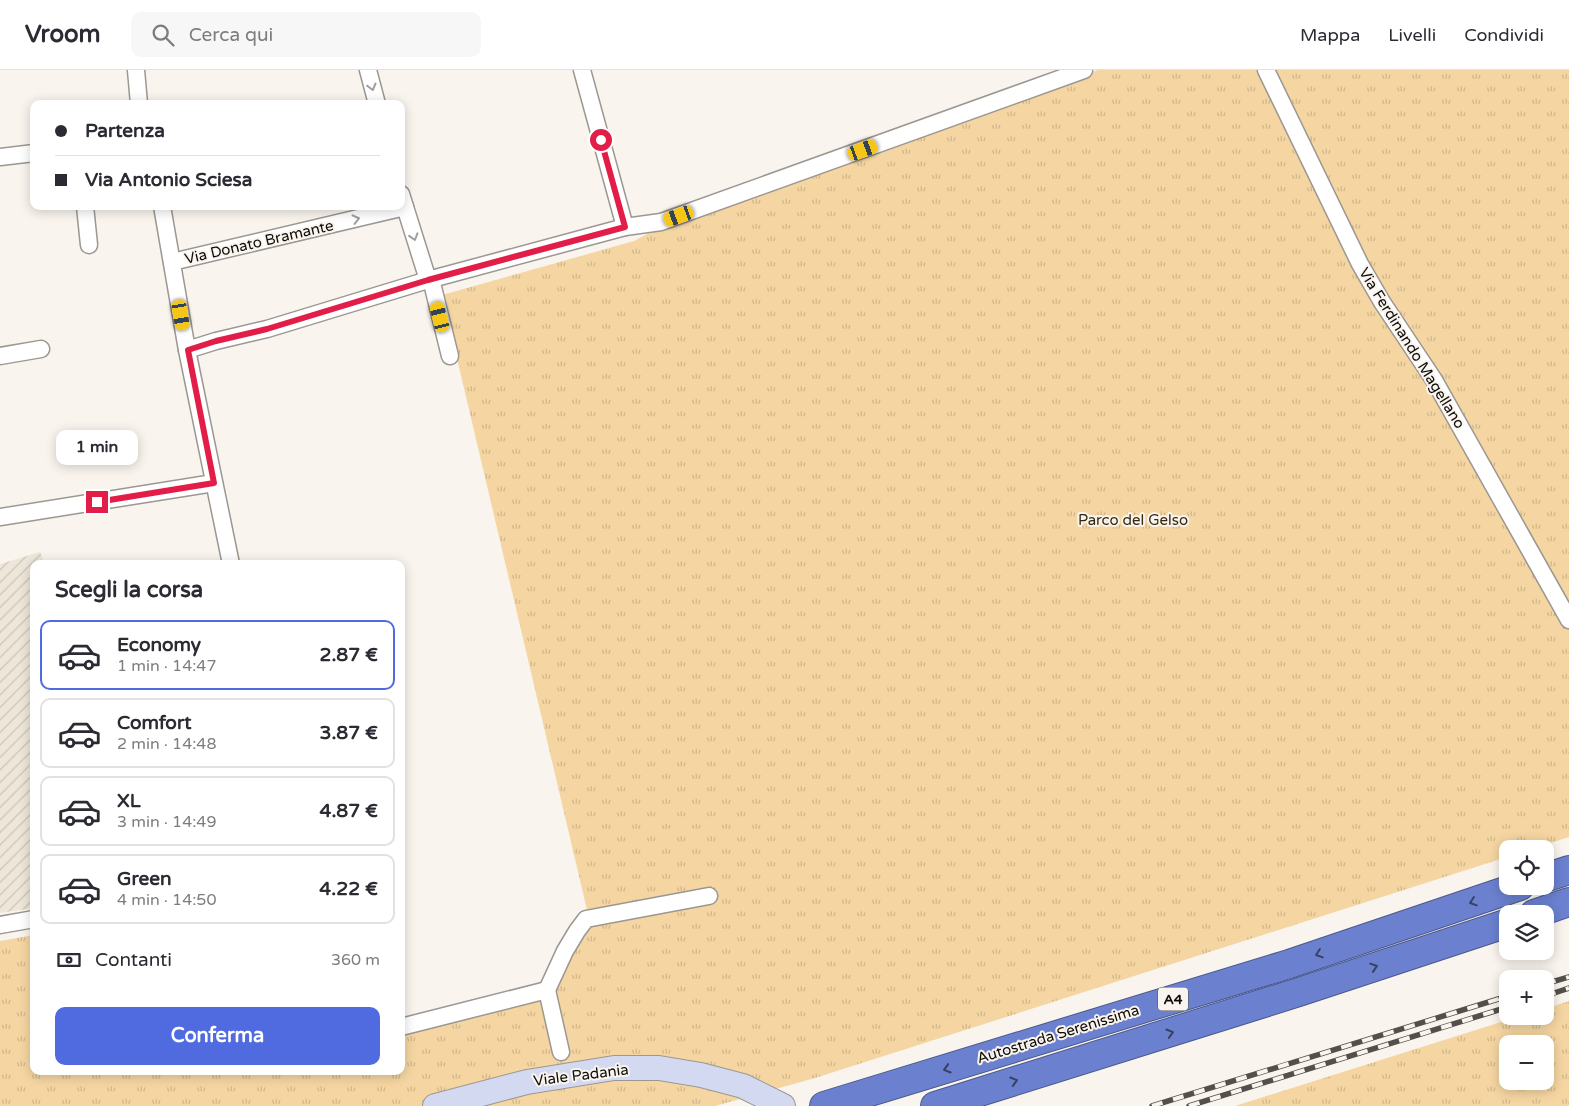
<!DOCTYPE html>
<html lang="it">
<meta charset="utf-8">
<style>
body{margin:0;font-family:"Varela Round",sans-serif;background:#f7f7f7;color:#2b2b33;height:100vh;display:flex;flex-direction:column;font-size:19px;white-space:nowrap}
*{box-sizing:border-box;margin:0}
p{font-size:16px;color:#7c7c81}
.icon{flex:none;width:28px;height:28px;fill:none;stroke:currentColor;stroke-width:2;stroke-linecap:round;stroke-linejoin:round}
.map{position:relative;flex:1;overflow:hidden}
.sheet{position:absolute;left:30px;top:490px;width:375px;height:515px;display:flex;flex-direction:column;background:#fff;border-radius:10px;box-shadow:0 2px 12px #0003}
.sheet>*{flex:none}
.hud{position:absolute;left:30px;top:30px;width:375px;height:110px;border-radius:10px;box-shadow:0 2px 12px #0003;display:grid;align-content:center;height:110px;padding:0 25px;background:#fff}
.tools{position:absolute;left:1499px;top:770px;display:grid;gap:10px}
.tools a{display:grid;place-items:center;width:55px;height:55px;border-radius:10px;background:#fff;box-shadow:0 2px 12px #0003;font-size:25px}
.end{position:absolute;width:22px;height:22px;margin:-11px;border:6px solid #e11d48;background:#fff;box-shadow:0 0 0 2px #fff}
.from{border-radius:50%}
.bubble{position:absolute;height:35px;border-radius:10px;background:#fff;box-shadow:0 2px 12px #0003;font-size:16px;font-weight:700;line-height:35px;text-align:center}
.car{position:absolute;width:15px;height:30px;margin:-15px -8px;border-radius:6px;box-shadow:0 0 4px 1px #0007;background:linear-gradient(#f5c518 24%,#345 0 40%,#f5c518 0 76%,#345 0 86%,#f5c518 0)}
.hud b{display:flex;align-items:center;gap:18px;height:48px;font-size:19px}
.hud b+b{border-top:1px solid #e1e1e2}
.hud i{width:12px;height:12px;background:#2b2b33}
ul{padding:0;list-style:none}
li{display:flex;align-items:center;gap:15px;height:70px;margin:0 10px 8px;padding:0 15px;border:2px solid #e1e1e2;border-radius:10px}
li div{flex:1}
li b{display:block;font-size:19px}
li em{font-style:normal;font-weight:700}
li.active{border-color:#506adf}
li>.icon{width:45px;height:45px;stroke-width:1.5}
h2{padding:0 25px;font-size:22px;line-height:60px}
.pay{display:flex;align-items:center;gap:12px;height:55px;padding:0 25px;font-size:19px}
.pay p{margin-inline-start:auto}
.action{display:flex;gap:10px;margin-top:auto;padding:10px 25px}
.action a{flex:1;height:58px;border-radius:10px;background:#506adf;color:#fff;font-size:20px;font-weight:700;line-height:58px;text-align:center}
header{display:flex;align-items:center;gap:30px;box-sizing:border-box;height:70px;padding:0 25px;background:#fff;border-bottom:1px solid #e1e1e2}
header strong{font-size:24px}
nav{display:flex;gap:28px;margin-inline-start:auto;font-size:18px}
.search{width:350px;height:45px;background:#f7f7f7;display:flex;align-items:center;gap:12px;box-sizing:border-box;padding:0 18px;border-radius:10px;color:#7c7c81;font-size:19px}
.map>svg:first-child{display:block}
.industrial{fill:url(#industrial-furrows)}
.park{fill:url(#park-tufts);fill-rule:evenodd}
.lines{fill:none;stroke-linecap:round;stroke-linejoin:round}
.street-casing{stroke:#9c9791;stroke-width:19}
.secondary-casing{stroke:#9c9791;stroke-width:26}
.highway-casing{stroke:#4a588b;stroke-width:30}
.street{stroke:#fff;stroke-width:16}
.secondary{stroke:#d3d9f1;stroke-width:24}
.highway{stroke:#6b81d0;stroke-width:28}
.rail-casing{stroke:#53504c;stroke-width:5.5}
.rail{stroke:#f9f4ed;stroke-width:4;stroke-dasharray:11;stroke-linecap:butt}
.oneway{stroke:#9f9e9d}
.oneway2{stroke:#384163}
.route{stroke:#e11d48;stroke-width:6}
.labels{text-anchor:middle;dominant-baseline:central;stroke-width:4;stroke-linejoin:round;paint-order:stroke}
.shield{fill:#f9f4ed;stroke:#54524e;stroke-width:1}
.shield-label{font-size:14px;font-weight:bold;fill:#0e0c0a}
.street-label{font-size:15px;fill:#0e0c0a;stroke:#f9f4ed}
.park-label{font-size:15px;fill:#36280f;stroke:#f9f4ed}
</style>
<header>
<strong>Vroom</strong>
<div class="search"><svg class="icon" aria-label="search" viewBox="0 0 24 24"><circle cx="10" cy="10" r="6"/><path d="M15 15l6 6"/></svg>Cerca qui</div>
<nav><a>Mappa</a><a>Livelli</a><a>Condividi</a></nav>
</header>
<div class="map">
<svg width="1569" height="1036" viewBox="0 0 1569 1036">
<defs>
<pattern id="industrial-furrows" width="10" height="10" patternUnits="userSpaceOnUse" patternTransform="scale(1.25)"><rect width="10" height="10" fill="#eee7d9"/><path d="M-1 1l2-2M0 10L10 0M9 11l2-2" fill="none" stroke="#cbc5b9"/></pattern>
<pattern id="park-tufts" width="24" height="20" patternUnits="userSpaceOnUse" patternTransform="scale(1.25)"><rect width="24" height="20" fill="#f5d6a2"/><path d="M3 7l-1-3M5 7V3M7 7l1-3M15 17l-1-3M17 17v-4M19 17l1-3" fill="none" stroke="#d1b68a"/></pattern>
</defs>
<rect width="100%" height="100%" fill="#f9f4ed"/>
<polygon class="industrial" points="40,482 45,494 34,494 34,838 0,843 0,494"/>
<g class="park">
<polygon points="1098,0 1569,0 1569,767 1533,779 1508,779 1507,787 815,1008 715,1036 0,1036 0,871 34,865 34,1001 401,1001 401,961 552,922 588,844 442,225 634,171 660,157"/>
<path d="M 1569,931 L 1569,1036 L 1235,1036 L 1520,946 L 1545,946 L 1545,939 ZM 1508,974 L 1545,974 L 1545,1011 L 1508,1011 Z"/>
</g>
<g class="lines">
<g class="street-casing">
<g id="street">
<polyline points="136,0 139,34"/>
<polyline points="368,0 377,34"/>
<polyline points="582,0 625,157"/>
<polyline points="1266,0 1360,194 1382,232 1434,310 1569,550"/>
<polyline points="0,87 34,83"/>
<polyline points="401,124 428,210"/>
<polyline points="85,136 89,175"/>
<polyline points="162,136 187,280 231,494"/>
<polyline points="172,192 405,137"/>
<polyline points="431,209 450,286"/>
<polyline points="187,280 216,271 267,259 428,210 625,157 661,152 1084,0"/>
<polyline points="0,286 41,279"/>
<polyline points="0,447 214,413"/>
<polyline points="0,855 34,849"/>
<polyline points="401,957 547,920"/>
<polyline points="561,982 547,920 565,881 577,861 586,849 709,826"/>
</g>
</g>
<g class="secondary-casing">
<polyline id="secondary" points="435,1036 527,1012 614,998 659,998 701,1005 743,1016 783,1036"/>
</g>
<g class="highway-casing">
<g id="highway">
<polyline points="1545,808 1569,800"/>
<polyline points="1534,844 1569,832"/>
<polyline points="824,1036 1289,894 1520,816"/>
<polyline points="935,1036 1299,922 1508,853"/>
</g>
</g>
<use href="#street" class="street"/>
<use href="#secondary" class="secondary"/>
<use href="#highway" class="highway"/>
<g class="rail-casing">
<g id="rail">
<polyline points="1545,914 1569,907"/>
<polyline points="1545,926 1569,918"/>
<polyline points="1152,1036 1508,926"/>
<polyline points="1189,1036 1508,937"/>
</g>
</g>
<use href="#rail" class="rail"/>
</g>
<defs><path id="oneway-chevron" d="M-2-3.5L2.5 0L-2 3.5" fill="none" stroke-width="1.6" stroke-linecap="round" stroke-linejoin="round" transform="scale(1.25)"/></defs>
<g class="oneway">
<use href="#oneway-chevron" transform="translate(372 17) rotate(75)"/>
<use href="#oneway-chevron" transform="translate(356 149) rotate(-14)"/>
<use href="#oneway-chevron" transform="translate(414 167) rotate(73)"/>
</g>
<g class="oneway2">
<use href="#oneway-chevron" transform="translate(1473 832) rotate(161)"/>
<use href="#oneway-chevron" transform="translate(1319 884) rotate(161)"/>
<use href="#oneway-chevron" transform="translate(1374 897) rotate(-18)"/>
<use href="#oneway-chevron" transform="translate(1170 963) rotate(-17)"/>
<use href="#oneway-chevron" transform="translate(947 999) rotate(163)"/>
<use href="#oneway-chevron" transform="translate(1014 1011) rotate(-17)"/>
</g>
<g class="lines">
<polyline class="route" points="97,432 214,413 188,280 216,271 267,259 428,210 625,157 601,70"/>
</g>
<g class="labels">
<rect class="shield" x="1158" y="917.5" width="30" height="23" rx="4"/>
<g class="shield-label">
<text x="1173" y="929">A4</text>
</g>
<g class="street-label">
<text transform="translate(259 172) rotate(-13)">Via Donato Bramante</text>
<text transform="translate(1412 278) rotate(58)">Via Ferdinando Magellano</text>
<text transform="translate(1058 964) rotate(-17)">Autostrada Serenissima</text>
<text transform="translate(581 1005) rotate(-7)">Viale Padania</text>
</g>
<g class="park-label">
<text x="1133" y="450">Parco del Gelso</text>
</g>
</g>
</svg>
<div class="tools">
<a><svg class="icon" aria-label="locate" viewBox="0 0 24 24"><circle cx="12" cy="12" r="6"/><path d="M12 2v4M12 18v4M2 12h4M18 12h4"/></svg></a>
<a><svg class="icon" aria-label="layers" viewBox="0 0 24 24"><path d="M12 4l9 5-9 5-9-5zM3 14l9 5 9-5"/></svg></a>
<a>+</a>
<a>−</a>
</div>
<i class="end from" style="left:601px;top:70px"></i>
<i class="end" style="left:97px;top:432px"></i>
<div class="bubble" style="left:56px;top:360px;width:82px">1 min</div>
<i class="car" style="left:863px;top:80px;rotate:70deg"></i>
<i class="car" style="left:679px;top:146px;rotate:250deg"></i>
<i class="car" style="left:181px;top:245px;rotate:170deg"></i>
<i class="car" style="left:440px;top:247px;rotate:346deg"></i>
<div class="hud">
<b><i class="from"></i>Partenza</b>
<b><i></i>Via Antonio Sciesa</b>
</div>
<section class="sheet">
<h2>Scegli la corsa</h2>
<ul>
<li class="active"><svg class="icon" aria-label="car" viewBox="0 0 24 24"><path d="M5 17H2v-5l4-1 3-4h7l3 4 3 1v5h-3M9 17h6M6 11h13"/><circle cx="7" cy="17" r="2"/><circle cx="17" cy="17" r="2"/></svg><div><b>Economy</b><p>1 min · 14:47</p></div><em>2.87 €</em></li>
<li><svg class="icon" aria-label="car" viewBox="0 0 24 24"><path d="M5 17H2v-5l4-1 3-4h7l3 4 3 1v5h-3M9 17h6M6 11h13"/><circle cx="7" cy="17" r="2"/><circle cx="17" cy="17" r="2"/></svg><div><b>Comfort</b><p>2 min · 14:48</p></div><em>3.87 €</em></li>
<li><svg class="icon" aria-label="car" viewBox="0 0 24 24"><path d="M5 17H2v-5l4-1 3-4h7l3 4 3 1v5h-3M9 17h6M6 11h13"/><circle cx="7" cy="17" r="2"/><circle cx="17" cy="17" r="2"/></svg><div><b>XL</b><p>3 min · 14:49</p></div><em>4.87 €</em></li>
<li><svg class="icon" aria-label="car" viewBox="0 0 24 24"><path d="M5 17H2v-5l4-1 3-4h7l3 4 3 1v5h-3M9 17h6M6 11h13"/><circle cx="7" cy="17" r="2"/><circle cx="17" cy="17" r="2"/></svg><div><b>Green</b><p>4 min · 14:50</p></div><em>4.22 €</em></li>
</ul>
<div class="pay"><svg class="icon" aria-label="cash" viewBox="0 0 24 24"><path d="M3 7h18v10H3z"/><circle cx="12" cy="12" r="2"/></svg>Contanti<p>360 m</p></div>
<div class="action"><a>Conferma</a></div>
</section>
</div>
